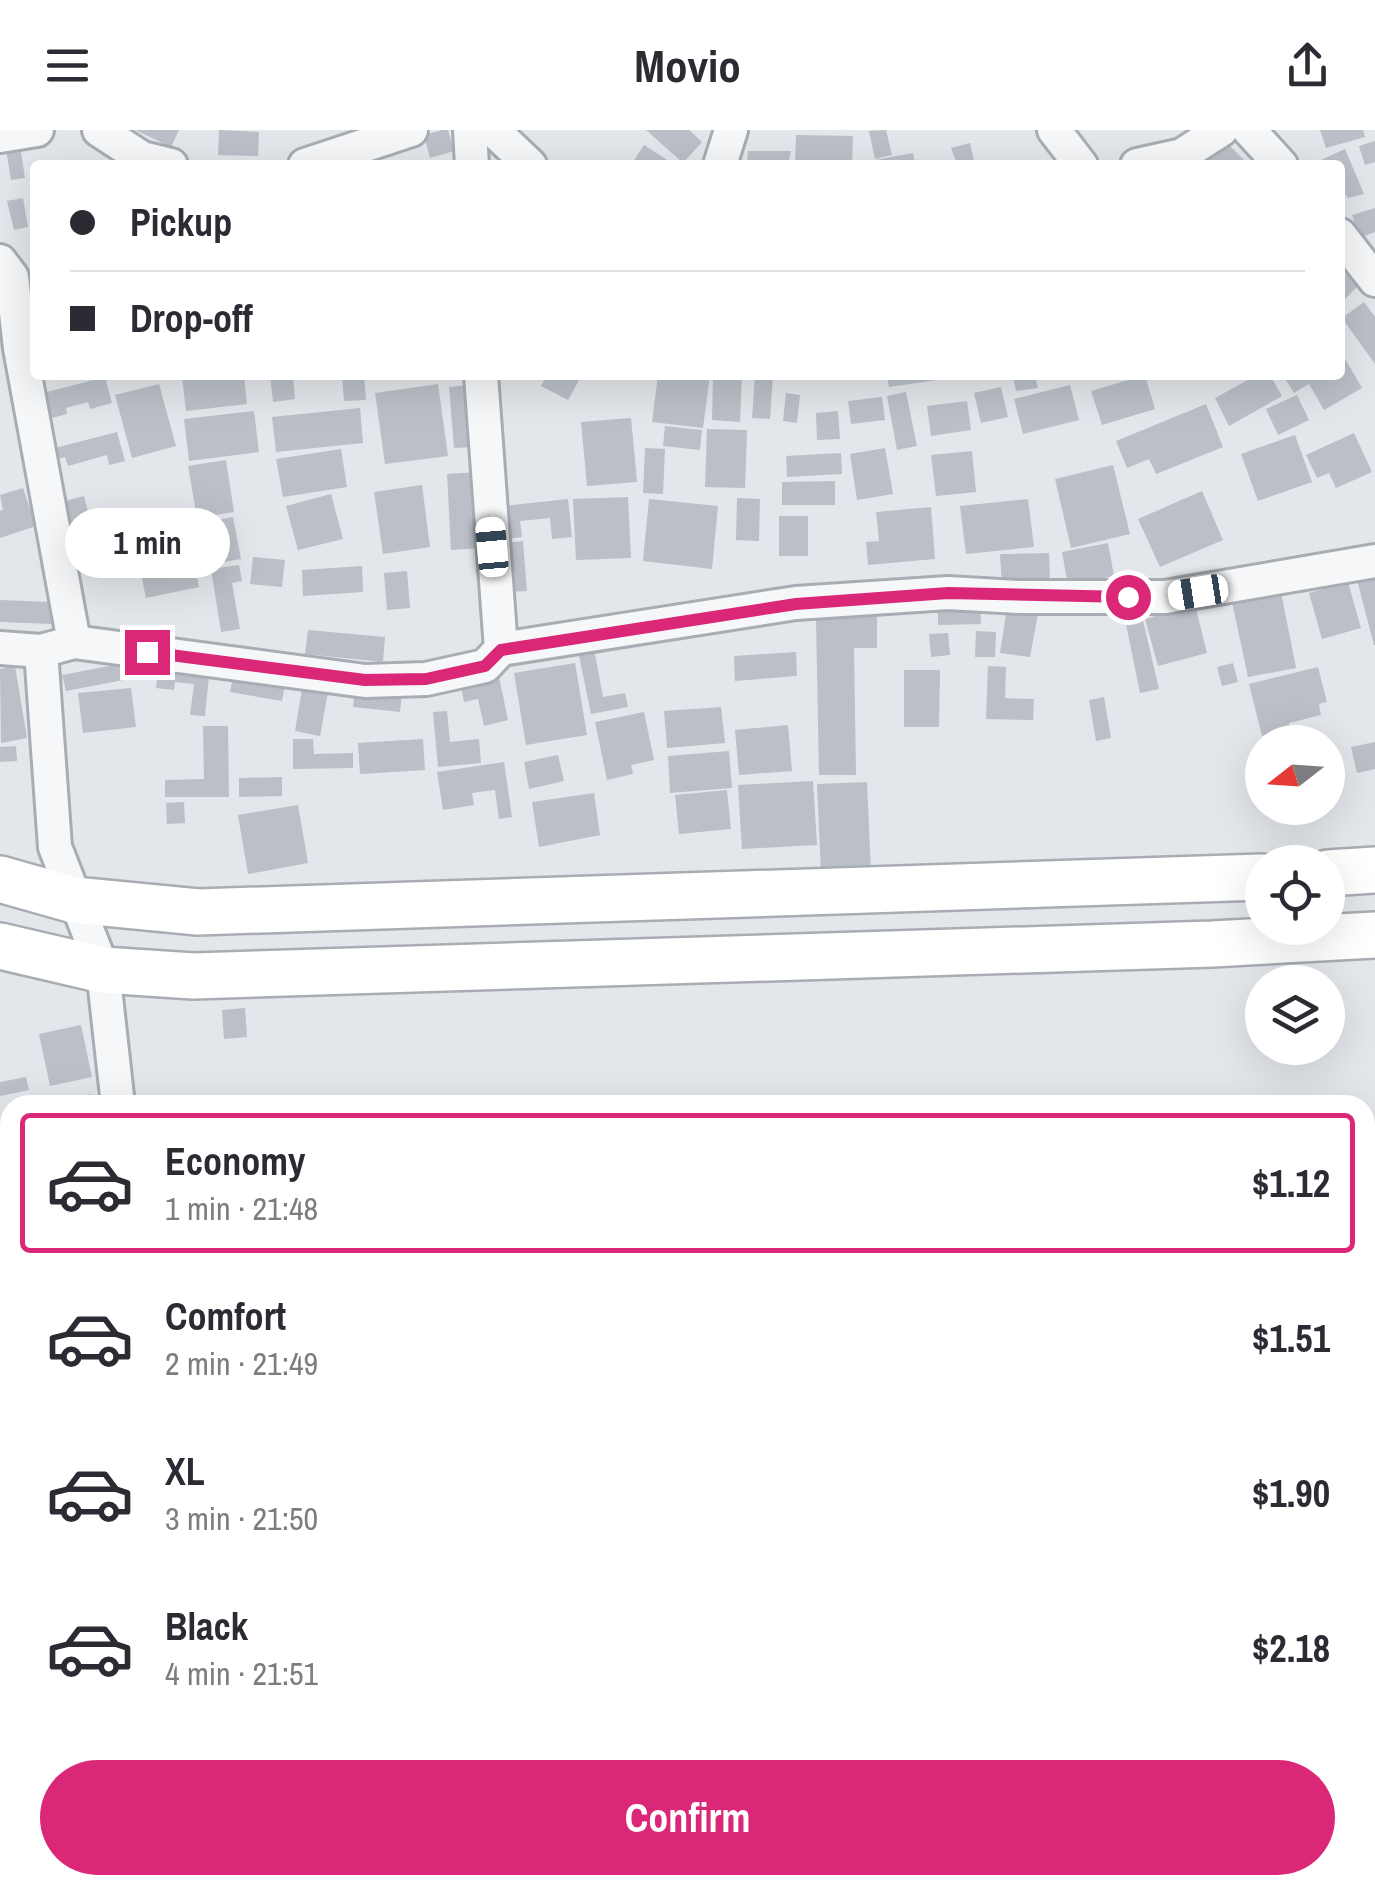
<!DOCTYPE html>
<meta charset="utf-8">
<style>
body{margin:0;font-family:"Archivo Narrow",sans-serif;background:#f7f7f7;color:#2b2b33;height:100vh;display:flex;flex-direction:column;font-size:38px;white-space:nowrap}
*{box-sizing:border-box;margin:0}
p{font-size:32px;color:#7c7c81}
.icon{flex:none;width:55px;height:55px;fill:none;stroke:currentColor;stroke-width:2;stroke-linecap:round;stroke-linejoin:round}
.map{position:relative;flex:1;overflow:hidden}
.sheet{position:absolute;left:0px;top:965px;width:1375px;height:800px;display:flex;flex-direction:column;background:#fff;border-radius:30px 30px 0 0;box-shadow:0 10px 40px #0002}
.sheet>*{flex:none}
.hud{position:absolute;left:30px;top:30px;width:1315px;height:220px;border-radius:10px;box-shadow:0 10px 40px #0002;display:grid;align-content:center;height:220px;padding:0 40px;background:#fff}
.needle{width:65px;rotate:253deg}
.tools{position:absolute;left:1245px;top:595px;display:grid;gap:20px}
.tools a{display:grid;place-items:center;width:100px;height:100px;border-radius:50%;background:#fff;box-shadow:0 10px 40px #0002;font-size:50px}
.end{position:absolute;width:45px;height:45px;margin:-22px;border:12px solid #db2777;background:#fff;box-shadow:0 0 0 5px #fff}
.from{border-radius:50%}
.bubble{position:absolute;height:70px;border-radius:35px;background:#fff;box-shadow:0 10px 40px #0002;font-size:32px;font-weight:700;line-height:70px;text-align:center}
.car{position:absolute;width:30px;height:60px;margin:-30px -15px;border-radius:12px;box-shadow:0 0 8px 2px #0007;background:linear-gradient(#fff 24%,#345 0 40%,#fff 0 76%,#345 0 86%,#fff 0)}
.hud b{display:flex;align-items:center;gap:35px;height:95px;font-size:38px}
.hud b+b{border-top:2px solid #e1e1e2}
.hud i{width:25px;height:25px;background:#2b2b33}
ul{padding:18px 0 0;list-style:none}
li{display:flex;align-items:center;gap:30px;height:140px;margin:0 20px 15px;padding:0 20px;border:5px solid transparent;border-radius:10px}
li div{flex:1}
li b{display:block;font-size:38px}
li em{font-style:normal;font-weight:700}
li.selected{border-color:#db2777}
li>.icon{width:90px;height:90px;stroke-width:1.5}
.primary-button{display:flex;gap:20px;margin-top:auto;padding:20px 40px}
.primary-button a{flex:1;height:115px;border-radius:60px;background:#db2777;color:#fff;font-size:40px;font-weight:700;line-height:115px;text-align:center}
header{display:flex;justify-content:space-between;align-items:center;height:130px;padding:0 40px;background:#fff;font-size:45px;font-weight:700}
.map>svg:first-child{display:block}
.building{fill:#bbbfc7}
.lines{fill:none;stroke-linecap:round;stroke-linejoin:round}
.minor-casing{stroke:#a8adb4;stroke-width:38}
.tertiary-casing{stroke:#a8adb4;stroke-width:45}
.secondary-casing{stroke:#a8adb4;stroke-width:50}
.minor{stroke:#f6f7f9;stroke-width:32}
.tertiary{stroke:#f6f7f9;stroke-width:40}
.secondary{stroke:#fff;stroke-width:45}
.route{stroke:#db2777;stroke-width:12}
</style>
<header><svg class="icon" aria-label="menu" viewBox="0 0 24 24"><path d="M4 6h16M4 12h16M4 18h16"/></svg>Movio<svg class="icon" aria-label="share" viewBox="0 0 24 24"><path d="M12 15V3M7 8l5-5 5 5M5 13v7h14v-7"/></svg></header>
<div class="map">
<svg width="1375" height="1765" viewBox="0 0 1375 1765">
<rect width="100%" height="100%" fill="#e3e6ea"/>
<g class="building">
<polygon points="135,0 179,0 171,17"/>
<polygon points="219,0 259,2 258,26 218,25"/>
<polygon points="442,0 448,0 454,21 430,28 424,5"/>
<polygon points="646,0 689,0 702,12 683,33"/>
<polygon points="886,0 892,25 875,29 869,1"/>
<polygon points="1320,0 1363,0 1365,7 1326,18"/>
<polygon points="796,5 853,6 852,35 795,35"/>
<polygon points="1219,5 1245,31 1241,35 1190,35"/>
<polygon points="19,10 25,48 11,50 5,13"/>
<polygon points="1375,11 1375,32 1365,35 1359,16"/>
<polygon points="970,13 975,35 957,35 951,18"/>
<polygon points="644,15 675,35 631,35"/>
<polygon points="1345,19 1364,64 1348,68 1340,57 1340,35 1324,35 1321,30"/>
<polygon points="748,21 791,21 788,35 747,35"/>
<polygon points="913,23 915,34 876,35 875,30"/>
<polygon points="23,68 28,97 14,100 7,71"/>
<polygon points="1375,78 1375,102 1359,108 1352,85"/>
<polygon points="1340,137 1358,156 1340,174"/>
<polygon points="1364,172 1375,187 1375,234 1342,188"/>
<polygon points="1340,220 1362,258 1324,280 1309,254 1294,263 1283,245 1340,245"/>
<polygon points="196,245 244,245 247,274 186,281 182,247"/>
<polygon points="270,245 293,245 295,269 273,272"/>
<polygon points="342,245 364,245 366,270 344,271"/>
<polygon points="547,245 582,245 568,270 541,256"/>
<polygon points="658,245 710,245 703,298 652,292"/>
<polygon points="713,245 742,245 740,292 712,290"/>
<polygon points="755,245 773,246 770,289 752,288"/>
<polygon points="887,245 958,245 958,247 889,257"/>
<polygon points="1013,245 1035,245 1038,258 1016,261"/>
<polygon points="1145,245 1155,279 1102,295 1091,261"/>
<polygon points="1257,245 1270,245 1282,266 1229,296 1215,268"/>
<polygon points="105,247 112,273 90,279 88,272 66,278 67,284 41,291 35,265"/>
<polygon points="159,254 176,316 132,328 115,265"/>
<polygon points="438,254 448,326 385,334 375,263"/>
<polygon points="469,255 473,317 454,318 449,257"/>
<polygon points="1070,255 1079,290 1023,304 1014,269"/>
<polygon points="1001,257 1008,287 981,293 974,263"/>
<polygon points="906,262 917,316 897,320 887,266"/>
<polygon points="786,263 800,265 797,293 783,291"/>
<polygon points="1297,265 1309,290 1278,305 1266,279"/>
<polygon points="882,267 885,290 851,294 848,271"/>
<polygon points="967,271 971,300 931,306 927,276"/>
<polygon points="1206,274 1223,317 1156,344 1149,329 1127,338 1116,311"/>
<polygon points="360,278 363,313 276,322 272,287"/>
<polygon points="254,281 259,322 189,331 184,289"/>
<polygon points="838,281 840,309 817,310 816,283"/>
<polygon points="631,288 637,352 587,356 581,292"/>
<polygon points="665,296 702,300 700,320 663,316"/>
<polygon points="707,299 747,300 745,358 705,357"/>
<polygon points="117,302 125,331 109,335 107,325 68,336 65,327 49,331 47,320"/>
<polygon points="1354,303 1372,342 1336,358 1329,343 1317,348 1306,325"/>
<polygon points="1295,305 1312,352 1258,371 1241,324"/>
<polygon points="645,318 665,319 663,364 643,363"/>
<polygon points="885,318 893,364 857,370 850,324"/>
<polygon points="341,319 347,357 283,367 276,329"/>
<polygon points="972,321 976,362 936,366 931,325"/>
<polygon points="841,323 842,344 787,347 786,326"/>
<polygon points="226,330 234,382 197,388 188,336"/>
<polygon points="1113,335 1130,404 1071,418 1055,349"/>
<polygon points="479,342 483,418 451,420 447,344"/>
<polygon points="835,351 835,375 782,375 782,352"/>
<polygon points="422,355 430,417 383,424 374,362"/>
<polygon points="23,358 36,396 0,408 0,381 3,380 0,365"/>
<polygon points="1202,361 1223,410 1160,437 1138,389"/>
<polygon points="331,364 343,409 298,420 286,376"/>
<polygon points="84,366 91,393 65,400 57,373"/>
<polygon points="628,367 631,428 576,430 573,369"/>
<polygon points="737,368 760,369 759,411 736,410"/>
<polygon points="568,369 572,407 552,409 550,388 520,391 522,407 507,409 504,376"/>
<polygon points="649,369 718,376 712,439 643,431"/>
<polygon points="1028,369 1034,417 966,424 960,376"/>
<polygon points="931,377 935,429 868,435 866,412 879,411 876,382"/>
<polygon points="184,384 199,457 146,468 131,395"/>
<rect x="779" y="386" width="29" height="40"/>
<polygon points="233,387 241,429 207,435 199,393"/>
<polygon points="126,391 138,436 119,441 113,417 77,426 72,406"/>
<polygon points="523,411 527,461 508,462 505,413"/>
<polygon points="1108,413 1114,446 1068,455 1062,422"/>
<polygon points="1049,423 1050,452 1002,454 1000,424"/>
<polygon points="253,427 285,430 282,457 250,454"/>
<polygon points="239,435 242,451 232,453 240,499 221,502 211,439"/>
<polygon points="362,436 363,462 303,466 302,440"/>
<polygon points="407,441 410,478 387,480 384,443"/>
<polygon points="1375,446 1375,515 1374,515 1357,450"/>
<polygon points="1348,452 1361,498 1322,509 1309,463"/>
<polygon points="1281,462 1296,538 1248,547 1232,472"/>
<polygon points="0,470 51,472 51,494 0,492"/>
<polygon points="980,472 981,494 938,495 938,473"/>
<polygon points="1195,475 1207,523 1158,536 1145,489"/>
<polygon points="1007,478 1038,483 1030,527 1000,523"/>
<polygon points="1142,486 1159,559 1140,563 1125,489"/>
<polygon points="877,487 877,518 854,518 856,645 819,645 816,488"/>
<polygon points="308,500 385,507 383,532 305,524"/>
<polygon points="976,501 996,502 995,527 975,527"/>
<polygon points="624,502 628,518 595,524 603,567 625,563 628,577 591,584 576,511"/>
<polygon points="948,503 950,525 931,527 929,504"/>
<polygon points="796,522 797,546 735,551 734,526"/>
<polygon points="159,530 210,536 205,586 190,585 194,554 175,552 174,560 156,558"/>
<polygon points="135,531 139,547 66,561 62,545"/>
<polygon points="575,533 587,605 526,615 514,543"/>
<polygon points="1233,533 1238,552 1222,556 1217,537"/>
<polygon points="235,535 287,544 282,571 230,562"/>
<polygon points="15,536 27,608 1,613 0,539"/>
<polygon points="988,536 1006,537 1005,568 1034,569 1033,590 986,589"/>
<polygon points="1318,537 1327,572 1319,574 1321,585 1289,593 1291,599 1262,606 1249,554"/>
<polygon points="904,540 940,540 939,597 904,597"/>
<polygon points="498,542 508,590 484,596 478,569 464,572 460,551"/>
<polygon points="304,547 330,551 320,606 295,601"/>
<polygon points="131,558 136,597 83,603 78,563"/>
<polygon points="355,559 402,564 400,582 353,577"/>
<polygon points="1104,567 1111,608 1096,611 1089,570"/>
<polygon points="721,577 725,613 667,618 664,581"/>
<polygon points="447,581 450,612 479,609 481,633 438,637 433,582"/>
<polygon points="644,582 654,630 631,635 633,644 607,650 595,592"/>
<polygon points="788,595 792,641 739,645 735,600"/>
<polygon points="203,596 228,596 229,667 165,667 165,650 204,649"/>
<polygon points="293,609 313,609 314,624 353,623 353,638 293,639"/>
<polygon points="423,609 425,640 360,644 358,613"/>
<polygon points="1375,612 1375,639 1357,643 1351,617"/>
<polygon points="16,616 17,631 0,632 0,617"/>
<polygon points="729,621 732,658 670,663 668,626"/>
<polygon points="558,625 564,651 529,659 524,632"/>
<polygon points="504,632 512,687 499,689 495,660 472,663 474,675 443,680 437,642"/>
<polygon points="282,647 282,666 239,667 239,648"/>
<polygon points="813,651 817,715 742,719 738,655"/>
<polygon points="867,652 871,742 821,744 817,654"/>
<polygon points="727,660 731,699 679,704 675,665"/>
<polygon points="594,663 600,705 539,717 532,672"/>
<polygon points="184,672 185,693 167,694 166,673"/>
<polygon points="298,675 308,733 248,744 238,685"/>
<polygon points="245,878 247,907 224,909 222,880"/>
<polygon points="81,895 92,947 50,956 39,904"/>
<polygon points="26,947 29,960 0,966 0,952"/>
<polygon points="91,964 93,975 37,975 37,973"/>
<polygon points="10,1279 10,1384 0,1385 0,1281"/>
<polygon points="0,1617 10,1617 10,1664 0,1665"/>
</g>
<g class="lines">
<g class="minor-casing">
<g id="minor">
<polyline points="99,0 142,28 171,35"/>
<polyline points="470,0 472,35"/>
<polyline points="493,0 530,35"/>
<polyline points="1054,0 1081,35"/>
<polyline points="1249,0 1281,35"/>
<polyline points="0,6 37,0"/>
<polyline points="305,35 411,0"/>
<polyline points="720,35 731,0"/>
<polyline points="1137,35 1182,25 1221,0"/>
<polyline points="1340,105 1375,150"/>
<polyline points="0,131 12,147 20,218 74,512"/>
<polyline points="481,245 501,519"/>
<polyline points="0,518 41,521 74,512 365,551 426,549 485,536 501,519 796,473 948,463 1019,467 1165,467 1375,431"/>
<polyline points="41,521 55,717 103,840 118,975"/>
<polyline points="0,1185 10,1184"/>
<polyline points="0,1420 10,1414"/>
<polyline points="207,1755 208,1765"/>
</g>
</g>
<g class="tertiary-casing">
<polyline id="tertiary" points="0,1754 20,1765"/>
</g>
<g class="secondary-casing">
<g id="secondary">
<polyline points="1328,743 1375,740"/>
<polyline points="0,749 74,770 198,782 1262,747"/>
<polyline points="0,816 103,840 193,846 1212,814 1375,805"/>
</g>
</g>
<use href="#minor" class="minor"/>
<use href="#tertiary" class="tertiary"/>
<use href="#secondary" class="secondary"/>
</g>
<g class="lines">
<polyline class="route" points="147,522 365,550 426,549 485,536 501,520 796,474 948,463 1128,467"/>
</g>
</svg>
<div class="tools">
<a><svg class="needle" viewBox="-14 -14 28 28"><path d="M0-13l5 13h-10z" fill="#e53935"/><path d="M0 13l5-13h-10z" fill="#7c7c81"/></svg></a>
<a><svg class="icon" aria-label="locate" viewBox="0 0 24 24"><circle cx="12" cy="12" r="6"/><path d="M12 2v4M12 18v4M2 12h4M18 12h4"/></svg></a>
<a><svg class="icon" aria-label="layers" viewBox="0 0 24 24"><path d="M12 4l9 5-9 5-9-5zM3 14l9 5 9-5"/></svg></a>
</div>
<i class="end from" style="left:1128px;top:467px"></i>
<i class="end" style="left:147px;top:522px"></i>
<div class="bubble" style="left:65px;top:378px;width:165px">1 min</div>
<i class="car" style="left:492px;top:417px;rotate:355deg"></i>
<i class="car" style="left:1198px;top:462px;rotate:261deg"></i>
<div class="hud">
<b><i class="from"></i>Pickup</b>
<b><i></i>Drop-off</b>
</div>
<section class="sheet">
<ul>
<li class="selected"><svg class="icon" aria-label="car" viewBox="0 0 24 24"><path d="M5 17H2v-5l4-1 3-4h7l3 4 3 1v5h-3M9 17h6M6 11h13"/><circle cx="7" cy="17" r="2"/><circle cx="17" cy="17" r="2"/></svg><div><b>Economy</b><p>1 min · 21:48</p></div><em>$1.12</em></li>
<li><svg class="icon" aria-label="car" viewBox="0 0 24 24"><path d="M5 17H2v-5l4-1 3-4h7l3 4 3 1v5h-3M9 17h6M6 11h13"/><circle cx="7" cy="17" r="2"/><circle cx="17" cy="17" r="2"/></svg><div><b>Comfort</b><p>2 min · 21:49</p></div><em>$1.51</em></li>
<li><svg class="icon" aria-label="car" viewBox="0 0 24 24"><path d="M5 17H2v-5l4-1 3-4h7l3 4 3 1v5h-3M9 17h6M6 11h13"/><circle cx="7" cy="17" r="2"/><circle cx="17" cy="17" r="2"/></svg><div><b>XL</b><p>3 min · 21:50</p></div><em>$1.90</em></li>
<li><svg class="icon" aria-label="car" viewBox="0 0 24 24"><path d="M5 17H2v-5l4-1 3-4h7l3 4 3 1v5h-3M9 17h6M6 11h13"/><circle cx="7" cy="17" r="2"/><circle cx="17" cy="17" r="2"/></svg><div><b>Black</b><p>4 min · 21:51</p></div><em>$2.18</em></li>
</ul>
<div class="primary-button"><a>Confirm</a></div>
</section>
</div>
